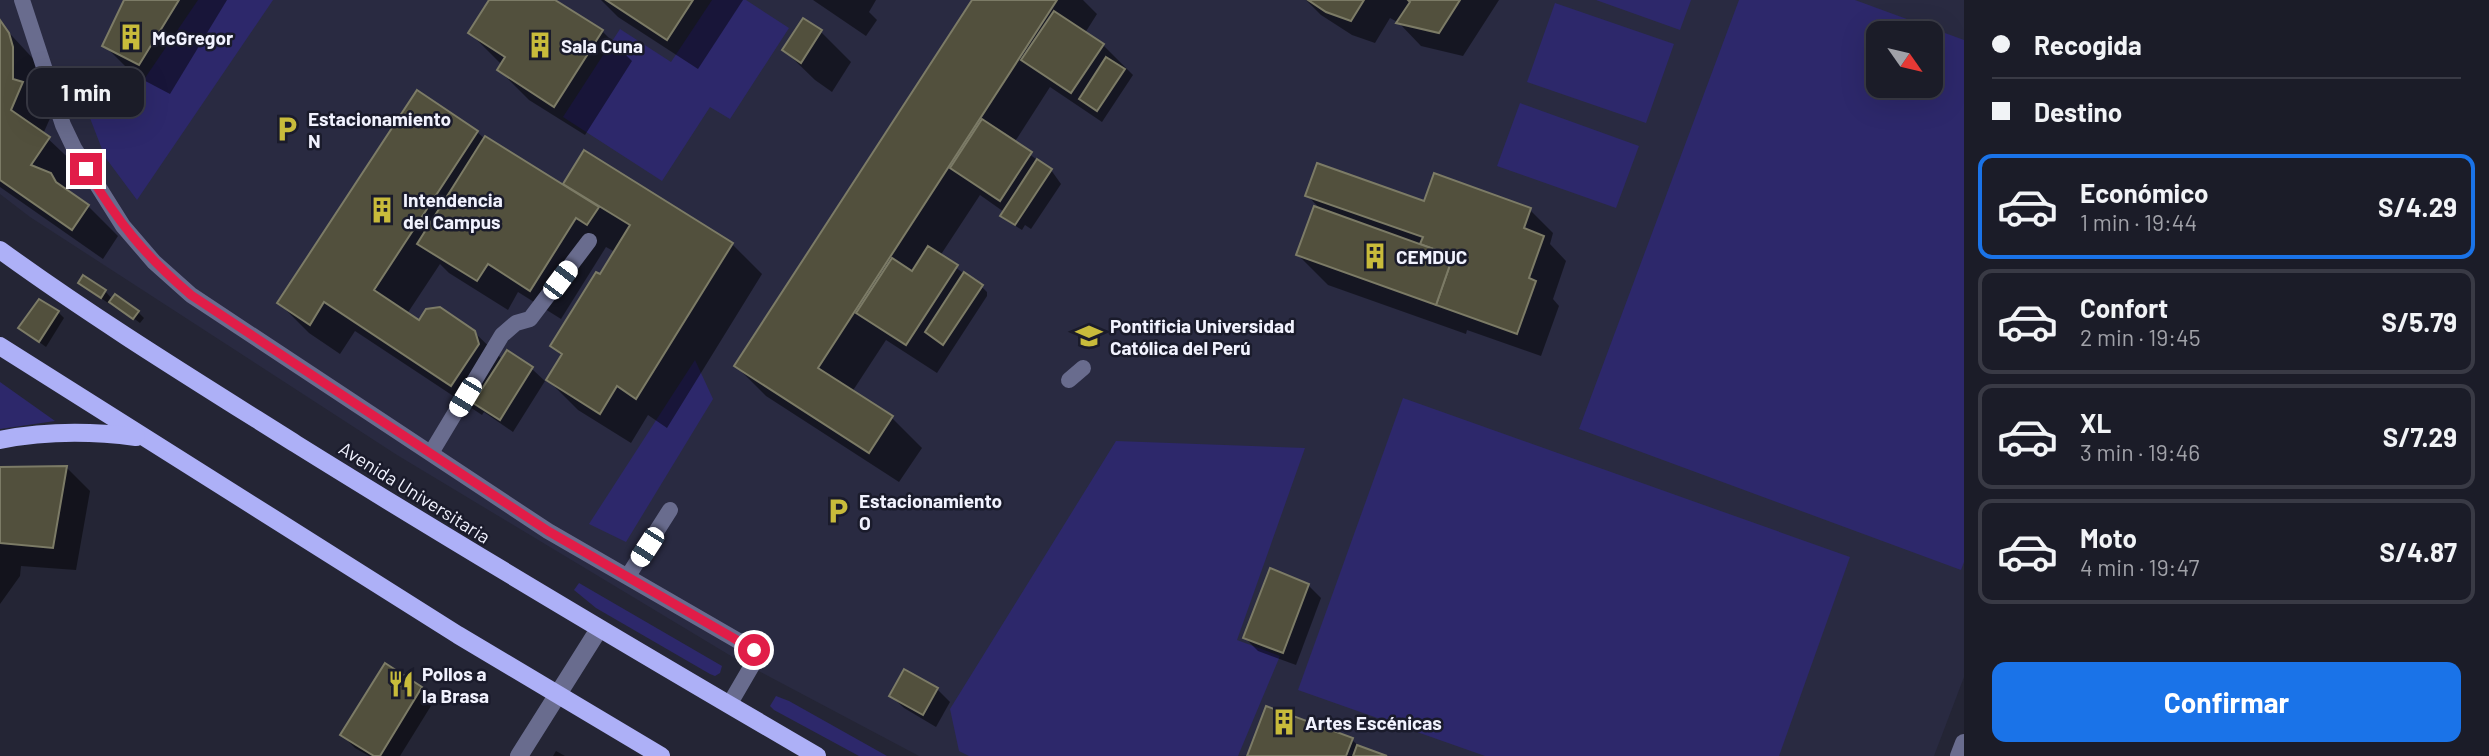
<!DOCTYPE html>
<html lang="es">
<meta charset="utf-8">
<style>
body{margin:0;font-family:Barlow,sans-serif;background:#242530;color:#f1f3f6;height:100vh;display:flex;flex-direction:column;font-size:26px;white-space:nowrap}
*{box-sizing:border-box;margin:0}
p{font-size:23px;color:#a0a1a8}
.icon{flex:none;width:38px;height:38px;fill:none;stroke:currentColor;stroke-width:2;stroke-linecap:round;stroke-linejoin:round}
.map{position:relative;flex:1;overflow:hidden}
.side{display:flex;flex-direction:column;background:#1b1c28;width:525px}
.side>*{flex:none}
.top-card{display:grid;align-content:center;height:154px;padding:0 28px;background:#1b1c28}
.needle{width:46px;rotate:124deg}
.tools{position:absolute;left:1866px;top:21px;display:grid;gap:14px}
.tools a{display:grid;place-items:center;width:77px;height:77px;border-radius:14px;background:#1b1c28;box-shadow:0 7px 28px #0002,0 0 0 2px #393a45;font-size:35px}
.end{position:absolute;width:32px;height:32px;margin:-16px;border:9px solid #e11d48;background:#fff;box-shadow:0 0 0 4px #fff}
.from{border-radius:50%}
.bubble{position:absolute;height:49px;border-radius:14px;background:#1b1c28;box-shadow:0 7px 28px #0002,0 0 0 2px #393a45;font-size:23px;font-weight:700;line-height:49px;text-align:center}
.car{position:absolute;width:21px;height:42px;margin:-21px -10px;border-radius:9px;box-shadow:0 0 5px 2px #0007;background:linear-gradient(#fff 24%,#345 0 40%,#fff 0 76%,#345 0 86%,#fff 0)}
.top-card b{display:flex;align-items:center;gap:24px;height:66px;font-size:26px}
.top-card b+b{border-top:2px solid #393a45}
.top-card i{width:18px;height:18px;background:#f1f3f6}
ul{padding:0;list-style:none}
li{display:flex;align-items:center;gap:21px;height:105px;margin:0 14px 10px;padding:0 14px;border:4px solid #393a45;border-radius:14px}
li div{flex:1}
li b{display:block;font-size:26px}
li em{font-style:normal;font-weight:700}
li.on{border-color:#1a73e8}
li>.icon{width:63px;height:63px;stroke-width:1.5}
.primary-button{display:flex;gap:14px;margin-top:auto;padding:14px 28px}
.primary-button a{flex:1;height:80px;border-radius:14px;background:#1a73e8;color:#fff;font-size:28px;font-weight:700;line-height:80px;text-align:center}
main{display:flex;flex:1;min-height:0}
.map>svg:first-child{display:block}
.built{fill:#292a41;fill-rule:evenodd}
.green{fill:#2d286b;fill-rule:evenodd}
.shadow{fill:#0007}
.building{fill:#52503d;stroke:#7c7b66;stroke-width:2}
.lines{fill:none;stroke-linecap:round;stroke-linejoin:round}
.service{stroke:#696c8e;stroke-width:16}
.minor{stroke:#696c8e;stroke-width:18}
.tertiary{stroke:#696c8e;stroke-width:18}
.primary{stroke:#adb0f7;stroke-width:18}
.route{stroke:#e11d48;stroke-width:9}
.labels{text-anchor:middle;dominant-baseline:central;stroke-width:5;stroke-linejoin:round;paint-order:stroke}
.poi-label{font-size:19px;font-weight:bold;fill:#f1f2fe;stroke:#1a1b2b;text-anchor:start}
.street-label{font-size:19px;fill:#f1f2fe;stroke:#1a1b2b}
</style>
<main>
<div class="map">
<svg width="1964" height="756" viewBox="0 0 1964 756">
<rect width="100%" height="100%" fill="#242535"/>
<path class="built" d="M 0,0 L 1964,0 L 1964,677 L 1934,756 L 919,756 L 736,659 L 397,455 L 30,217 L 0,194 ZM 1878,33 L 1930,33 L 1930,86 L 1878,86 Z"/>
<g class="green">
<polygon points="198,0 273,0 137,200 105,157 83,100 110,70 145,78"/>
<polygon points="712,0 746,0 789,28 730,119 710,107 662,181 563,117 620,29 671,62"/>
<polygon points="1596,0 1691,0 1680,30"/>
<path d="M 1739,0 L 1855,0 L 1964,40 L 1964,562 L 1961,570 L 1579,429 ZM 1878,33 L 1930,33 L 1930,86 L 1878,86 Z"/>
<polygon points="1555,3 1674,44 1646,123 1527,82"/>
<polygon points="1520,103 1639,146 1616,208 1497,166"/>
<polygon points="695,360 713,399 626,542 589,524"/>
<polygon points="0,382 55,421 0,429"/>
<polygon points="1403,398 1850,557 1779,756 1485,756 1298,690"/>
<polygon points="1116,441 1305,448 1237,640 1280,656 1238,756 969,756 959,751 950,709"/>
<polygon points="579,583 722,666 720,673 715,676 710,674 596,608 574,590"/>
<polygon points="776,696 789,701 887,756 859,756 774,710 770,706"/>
</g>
<g class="shadow">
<polygon points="126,0 227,0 170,94 134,75 104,45"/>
<polygon points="491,0 552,0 602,31 632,61 585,135 529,100 499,70 502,65 470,33"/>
<polygon points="601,0 743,0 698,69 618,17"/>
<polygon points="813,0 876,0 869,12 877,20 866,36"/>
<polygon points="974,0 1083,0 1097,14 1085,33 1103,45 1133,75 1102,122 1050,87 1014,143 1051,170 1061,184 1031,229 1025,225 1022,230 1008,221 1002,215 1004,212 980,195 940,256 981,286 987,292 987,296 937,373 886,340 852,392 892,418 922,448 899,482 766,396 736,366"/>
<polygon points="1306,0 1499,0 1463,56 1421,46 1399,23 1390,18 1375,43 1352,35 1321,15"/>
<polygon points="803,20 821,32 851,62 832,92 815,80 784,50"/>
<polygon points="0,23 39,65 43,79 43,104 52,114 43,134 79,168 64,190 88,206 118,236 103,259 0,187"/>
<polygon points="477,132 485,139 563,187 585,153 732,244 762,274 667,428 648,415 631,443 578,410 548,380 562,356 552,346 615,252 606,247 561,319 518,292 508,310 449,273 440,264 407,314 419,322 474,332 503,360 507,353 532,369 545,381 513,432 484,412 482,415 355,331 340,354 309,333 279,303"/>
<polygon points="1307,195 1530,210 1553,233 1550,244 1566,261 1553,299 1559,306 1541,356 1467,330 1466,334 1328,285 1298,255 1323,212"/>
<polygon points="80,283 105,291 113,300 138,312 144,318 140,323 109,300 108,303"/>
<polygon points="58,312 64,318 46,347 20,328"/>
<polygon points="0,468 67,468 90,491 76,570 21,566 20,576 0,604"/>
<polygon points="1308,585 1321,598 1296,665 1258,651 1245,638"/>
<polygon points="385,666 421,689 434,701 400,756 369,756 355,748 342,735"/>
<polygon points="937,689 950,702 936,727 904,708 891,696"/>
<polygon points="1352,740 1360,747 1382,756 1249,756"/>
<polygon points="556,751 565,756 553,756"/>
</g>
<g class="building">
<polygon points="124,0 179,0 139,65 102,46"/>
<polygon points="489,0 555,0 603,30 554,107 497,70 505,57 468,33"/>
<polygon points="606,0 693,0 667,40"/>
<polygon points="972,0 1057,0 818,368 893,416 869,453 734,366"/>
<polygon points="1308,0 1364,0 1351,21 1326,12"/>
<polygon points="1408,0 1460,0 1439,33 1396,23 1410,2"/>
<polygon points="1054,11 1104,44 1071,93 1021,60"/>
<polygon points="803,18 822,30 801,63 782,50"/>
<polygon points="0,20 9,33 13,47 13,79 23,82 11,110 50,137 31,165 51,173 56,182 89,205 72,230 0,180"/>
<polygon points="1106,57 1125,69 1097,111 1079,99"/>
<polygon points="417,90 478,131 374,290 419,320 426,309 440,307 475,331 479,344 451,386 324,302 310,325 277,303"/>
<polygon points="982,119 1032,152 1000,201 950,168"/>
<polygon points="485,136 599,207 587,225 576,218 530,291 488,264 477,281 417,244"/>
<polygon points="584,150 733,243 636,399 617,386 600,414 546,380 562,354 550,346 596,272 600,274 630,225 563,184"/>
<polygon points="1037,159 1052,169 1015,225 1000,216"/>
<polygon points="1317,163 1424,201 1434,173 1531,208 1524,228 1544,236 1529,278 1536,281 1517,334 1436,305 1453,256 1420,244 1423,237 1305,196"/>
<polygon points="1314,206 1453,256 1436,305 1296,255"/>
<polygon points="928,246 958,265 906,345 856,313 892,258 912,271"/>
<polygon points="964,272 983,285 943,345 925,332"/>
<polygon points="83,275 106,290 101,298 78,283"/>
<polygon points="115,294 139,311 133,319 109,302"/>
<polygon points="39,299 59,311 39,342 18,328"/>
<polygon points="507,350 533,367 500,420 473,403"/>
<polygon points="67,466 53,548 0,543 0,467"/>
<polygon points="1270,568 1309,584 1283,653 1243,638"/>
<polygon points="385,663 422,687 380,756 374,756 340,735"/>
<polygon points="904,669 938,688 923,715 889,696"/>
<polygon points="1266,706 1353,738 1346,756 1247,756"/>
<polygon points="1357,745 1387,756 1353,756"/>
</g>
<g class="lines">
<g class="service">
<polyline points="22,0 63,125 74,148 123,226 154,262 191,295 548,531 754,650 757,657 729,705"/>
<polyline points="1069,380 1083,368"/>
<polyline points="431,453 502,335 516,323 530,319 589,241"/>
<polyline points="628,576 670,510"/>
</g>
<polyline class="minor" points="519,756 599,629"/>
<polyline class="tertiary" points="1959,756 1964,743"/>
<g class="primary">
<path d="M 0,250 C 95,319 196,381 296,444 C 468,551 642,654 817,756"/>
<polyline points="0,346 458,635 661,756"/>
<path d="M 0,440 C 45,431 90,431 136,437"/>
</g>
</g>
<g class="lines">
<path class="route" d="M 86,169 C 118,222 144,255 191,295 L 548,531 L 754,650"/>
</g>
<defs>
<g id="building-bare" transform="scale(2.1)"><path d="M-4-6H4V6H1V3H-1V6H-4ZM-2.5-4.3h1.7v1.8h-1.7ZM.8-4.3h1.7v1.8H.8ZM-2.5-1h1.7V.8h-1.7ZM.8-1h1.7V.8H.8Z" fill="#c8bb3b" stroke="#1a1b2b" stroke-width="2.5" paint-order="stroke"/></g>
<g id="parking-bare" transform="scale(2.1)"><path d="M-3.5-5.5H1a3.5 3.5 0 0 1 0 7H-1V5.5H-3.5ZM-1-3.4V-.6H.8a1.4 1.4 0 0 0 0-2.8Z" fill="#c8bb3b" stroke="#1a1b2b" stroke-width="2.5" paint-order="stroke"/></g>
<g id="university-bare" transform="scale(2.1)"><path d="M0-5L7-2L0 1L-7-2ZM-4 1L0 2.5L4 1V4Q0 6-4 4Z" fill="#c8bb3b" stroke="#1a1b2b" stroke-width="2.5" paint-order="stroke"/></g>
<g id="restaurant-bare" transform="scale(2.1)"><path d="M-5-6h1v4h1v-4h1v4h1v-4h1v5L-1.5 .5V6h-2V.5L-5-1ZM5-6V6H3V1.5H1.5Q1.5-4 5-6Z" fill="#c8bb3b" stroke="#1a1b2b" stroke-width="2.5" paint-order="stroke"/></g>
</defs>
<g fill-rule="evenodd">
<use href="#building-bare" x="131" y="37"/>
<use href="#building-bare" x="540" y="45"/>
<use href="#parking-bare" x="287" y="129"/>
<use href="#building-bare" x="382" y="210"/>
<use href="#building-bare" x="1375" y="256"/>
<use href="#university-bare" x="1089" y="336"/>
<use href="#parking-bare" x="838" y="511"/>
<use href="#restaurant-bare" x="401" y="684"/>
<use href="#building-bare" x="1284" y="722"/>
</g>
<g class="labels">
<g class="poi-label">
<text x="152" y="37">McGregor</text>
<text x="561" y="45">Sala Cuna</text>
<text x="308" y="118">Estacionamiento<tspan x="308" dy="22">N</tspan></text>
<text x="403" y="199">Intendencia<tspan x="403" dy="22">del Campus</tspan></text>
<text x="1396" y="256">CEMDUC</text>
<text x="1110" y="325">Pontificia Universidad<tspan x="1110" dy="22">Católica del Perú</tspan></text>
<text x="859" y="500">Estacionamiento<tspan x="859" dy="22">O</tspan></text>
<text x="422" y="673">Pollos a<tspan x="422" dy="22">la Brasa</tspan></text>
<text x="1305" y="722">Artes Escénicas</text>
</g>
<g class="street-label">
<text transform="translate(415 492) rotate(32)">Avenida Universitaria</text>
</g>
</g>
</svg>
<div class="tools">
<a><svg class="needle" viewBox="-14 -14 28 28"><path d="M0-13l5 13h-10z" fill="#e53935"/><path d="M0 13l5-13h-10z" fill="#a0a1a8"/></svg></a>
</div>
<i class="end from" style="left:754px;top:650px"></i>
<i class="end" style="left:86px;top:169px"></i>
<div class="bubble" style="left:28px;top:68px;width:116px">1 min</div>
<i class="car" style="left:560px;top:280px;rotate:37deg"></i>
<i class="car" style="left:465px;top:397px;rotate:211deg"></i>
<i class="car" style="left:647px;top:547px;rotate:213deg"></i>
</div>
<section class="side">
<div class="top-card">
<b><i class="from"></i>Recogida</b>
<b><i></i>Destino</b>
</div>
<ul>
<li class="on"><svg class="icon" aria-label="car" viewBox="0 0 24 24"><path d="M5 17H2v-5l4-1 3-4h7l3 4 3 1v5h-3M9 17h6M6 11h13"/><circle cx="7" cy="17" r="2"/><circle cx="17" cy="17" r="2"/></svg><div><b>Económico</b><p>1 min · 19:44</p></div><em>S/4.29</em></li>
<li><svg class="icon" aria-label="car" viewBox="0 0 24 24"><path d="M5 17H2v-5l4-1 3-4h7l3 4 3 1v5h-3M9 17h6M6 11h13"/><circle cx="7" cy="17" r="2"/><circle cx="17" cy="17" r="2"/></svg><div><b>Confort</b><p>2 min · 19:45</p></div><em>S/5.79</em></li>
<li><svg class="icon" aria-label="car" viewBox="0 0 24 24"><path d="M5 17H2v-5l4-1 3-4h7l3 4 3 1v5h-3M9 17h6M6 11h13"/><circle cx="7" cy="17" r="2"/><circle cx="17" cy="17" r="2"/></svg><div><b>XL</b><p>3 min · 19:46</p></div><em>S/7.29</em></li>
<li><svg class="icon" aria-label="car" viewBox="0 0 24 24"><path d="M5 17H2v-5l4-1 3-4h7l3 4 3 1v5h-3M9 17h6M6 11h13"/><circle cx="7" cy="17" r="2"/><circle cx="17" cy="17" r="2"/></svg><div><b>Moto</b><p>4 min · 19:47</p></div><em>S/4.87</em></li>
</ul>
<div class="primary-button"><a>Confirmar</a></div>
</section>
</main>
